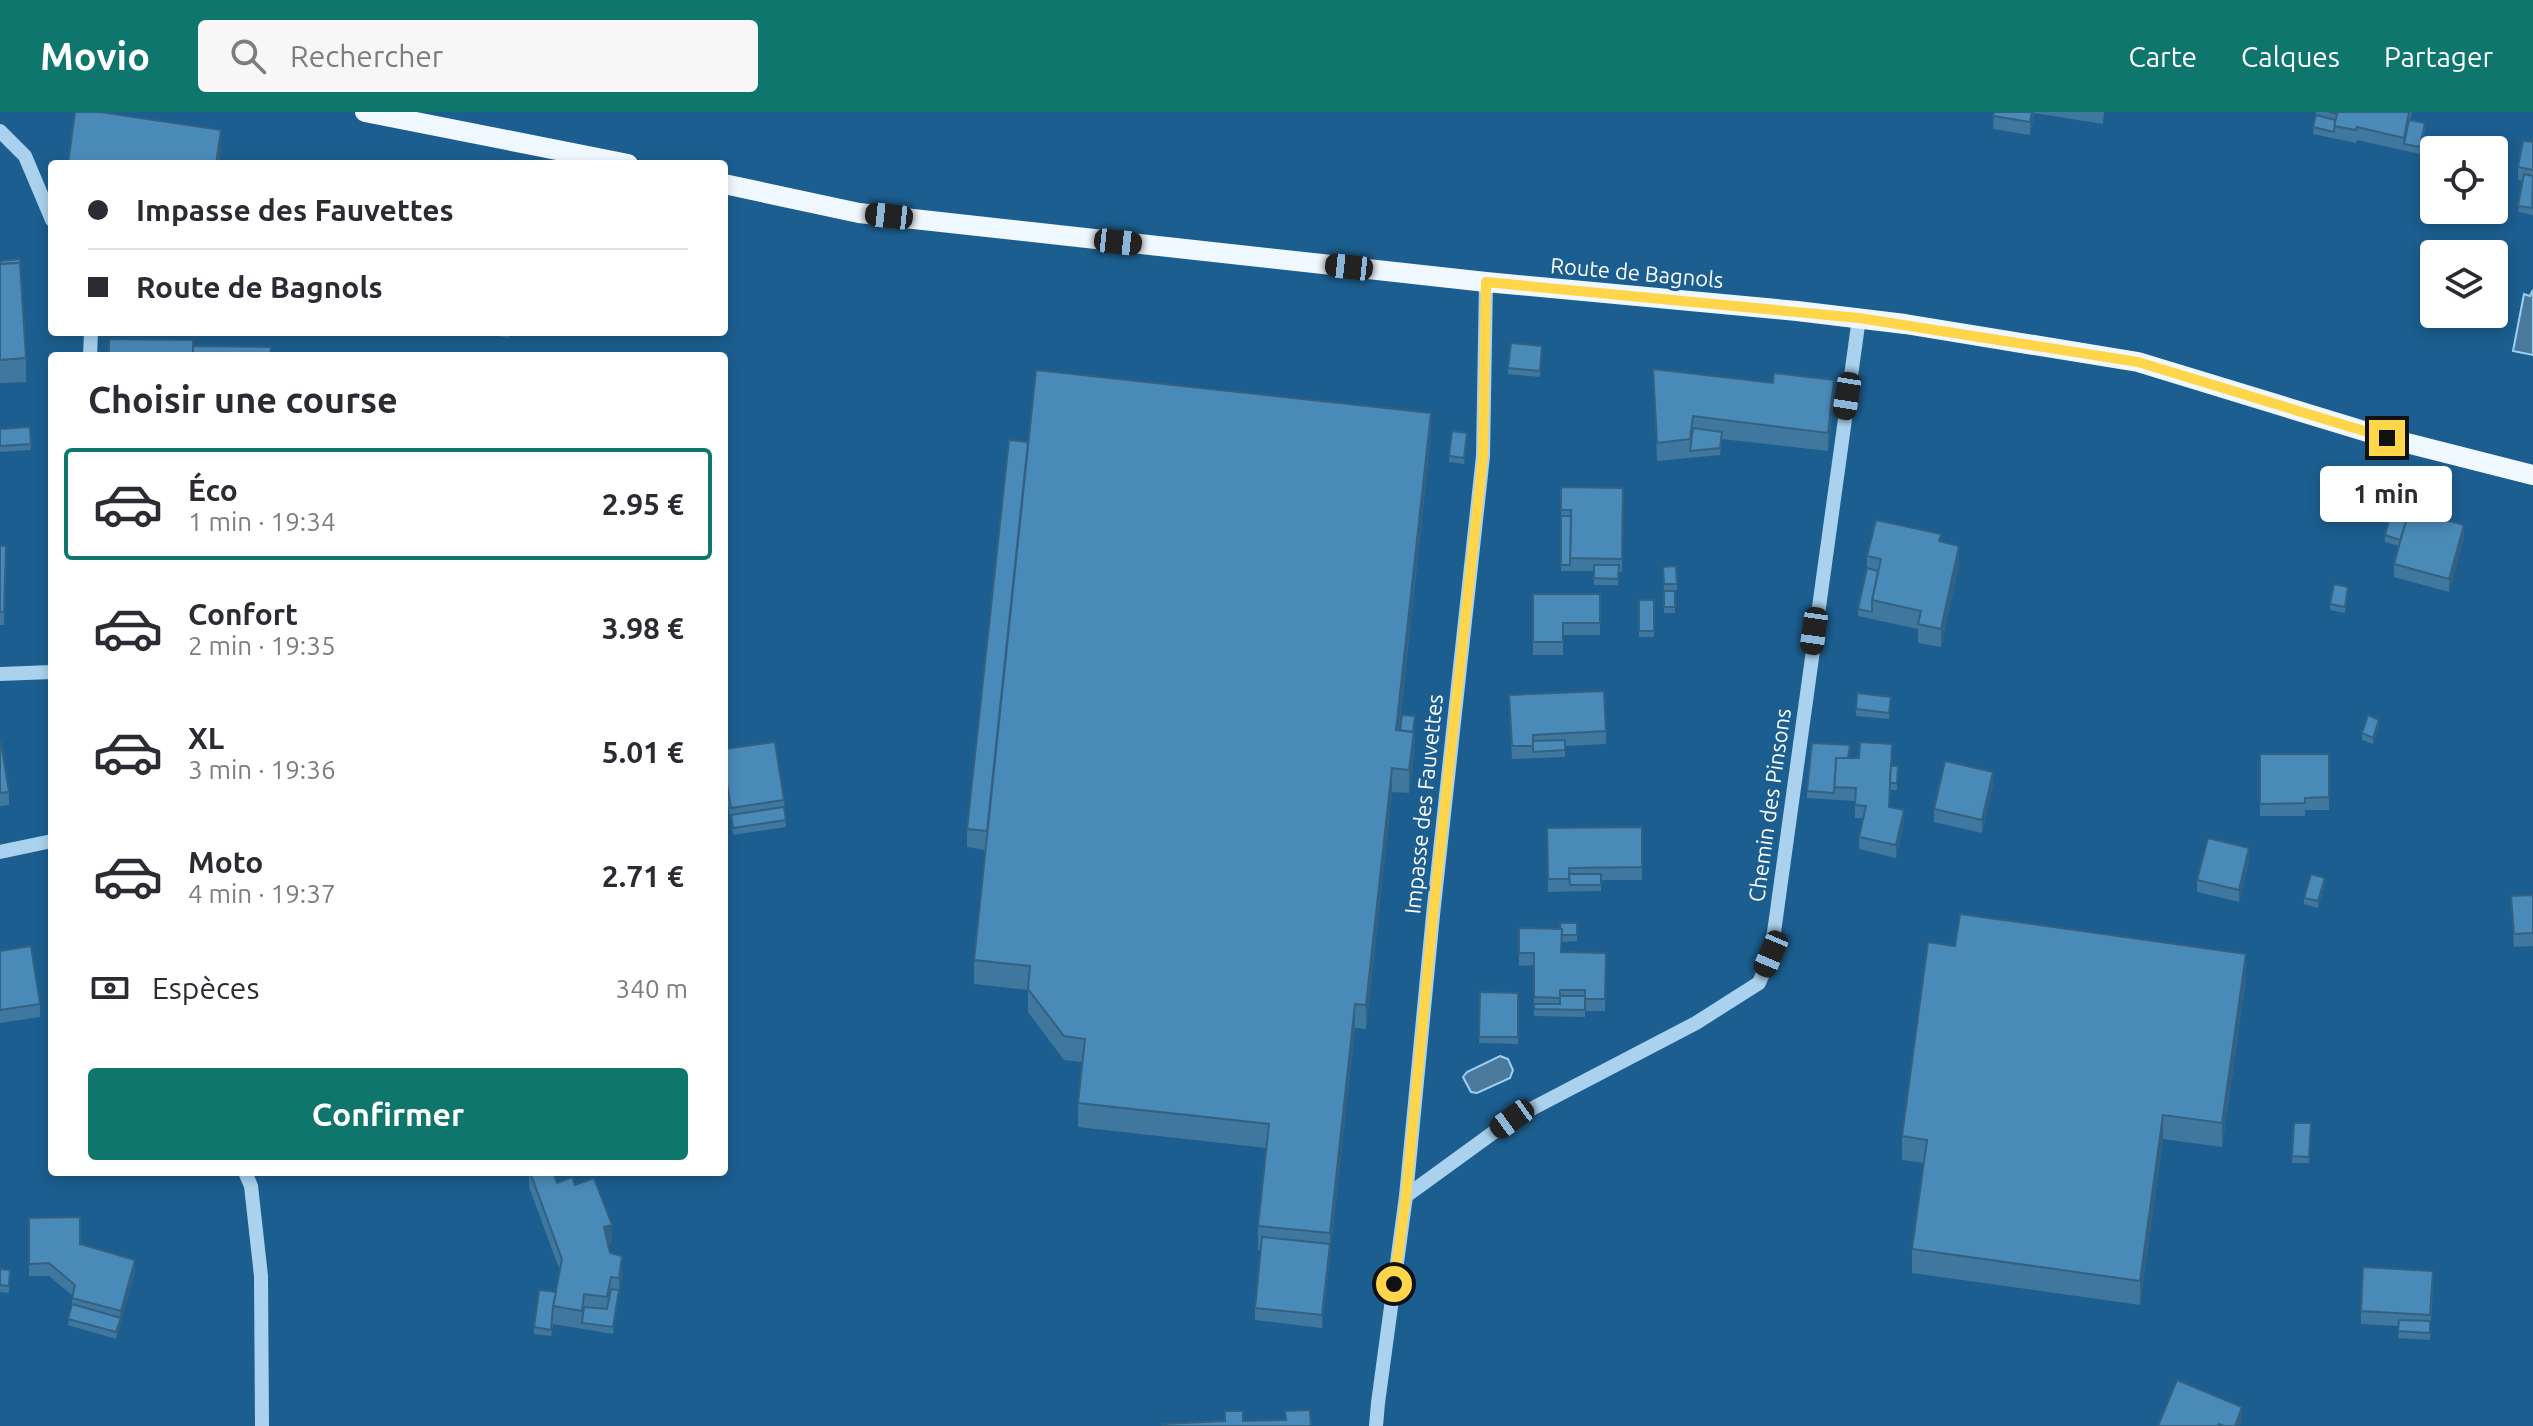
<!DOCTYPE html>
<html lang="fr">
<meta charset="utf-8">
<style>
body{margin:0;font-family:Ubuntu,sans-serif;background:#f7f7f7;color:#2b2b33;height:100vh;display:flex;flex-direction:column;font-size:30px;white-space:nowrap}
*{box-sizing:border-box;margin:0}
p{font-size:26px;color:#7c7c81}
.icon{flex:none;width:44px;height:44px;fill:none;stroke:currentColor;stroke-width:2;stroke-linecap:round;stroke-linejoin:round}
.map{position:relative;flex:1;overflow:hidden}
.details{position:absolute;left:48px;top:240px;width:680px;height:824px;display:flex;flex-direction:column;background:#fff;border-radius:8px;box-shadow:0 4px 12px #0003}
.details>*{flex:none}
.top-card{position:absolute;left:48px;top:48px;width:680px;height:176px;border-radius:8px;box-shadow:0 4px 12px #0003;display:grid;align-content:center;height:176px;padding:0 40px;background:#fff}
.fabs{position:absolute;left:2420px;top:24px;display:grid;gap:16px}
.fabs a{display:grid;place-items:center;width:88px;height:88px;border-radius:8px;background:#fff;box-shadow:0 4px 12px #0003;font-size:40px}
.end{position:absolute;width:36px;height:36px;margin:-18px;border:10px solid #ffd54a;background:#111;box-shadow:0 0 0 4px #111}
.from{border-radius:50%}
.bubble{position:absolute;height:56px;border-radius:8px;background:#fff;box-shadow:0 4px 12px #0003;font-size:26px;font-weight:700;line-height:56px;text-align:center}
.car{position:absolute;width:24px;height:48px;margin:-24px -12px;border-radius:10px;box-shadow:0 0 6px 2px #0007;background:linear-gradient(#222 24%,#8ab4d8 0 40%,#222 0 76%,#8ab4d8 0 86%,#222 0)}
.top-card b{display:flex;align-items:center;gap:28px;height:76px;font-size:30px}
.top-card b+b{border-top:2px solid #e1e1e2}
.top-card i{width:20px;height:20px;background:#2b2b33}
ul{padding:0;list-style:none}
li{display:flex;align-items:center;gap:24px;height:112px;margin:0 16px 12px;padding:0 24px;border:4px solid transparent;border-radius:8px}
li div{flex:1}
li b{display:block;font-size:30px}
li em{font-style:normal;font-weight:700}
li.on{border-color:#0f766e}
li>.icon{width:72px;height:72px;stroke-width:1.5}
h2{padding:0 40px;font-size:36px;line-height:96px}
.pay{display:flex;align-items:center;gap:20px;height:88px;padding:0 40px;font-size:30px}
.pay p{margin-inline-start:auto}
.button{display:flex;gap:16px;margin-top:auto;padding:16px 40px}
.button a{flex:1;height:92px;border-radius:8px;background:#0f766e;color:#fff;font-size:32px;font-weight:700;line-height:92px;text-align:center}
header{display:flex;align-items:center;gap:48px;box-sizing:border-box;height:112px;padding:0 40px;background:#0f766e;color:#fff}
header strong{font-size:38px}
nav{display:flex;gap:44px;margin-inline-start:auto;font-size:28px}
.search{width:560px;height:72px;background:#f7f7f7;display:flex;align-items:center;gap:20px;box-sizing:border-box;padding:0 28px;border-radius:8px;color:#7c7c81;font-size:30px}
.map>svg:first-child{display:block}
.water{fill:#4a799b;stroke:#9dcff0;stroke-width:2}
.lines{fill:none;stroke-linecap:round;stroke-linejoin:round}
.minor{stroke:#aad2ee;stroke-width:14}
.major{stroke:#f0f8ff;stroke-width:20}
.wall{fill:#3f779e}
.shaded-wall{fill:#336181}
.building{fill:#498ab8;stroke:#336181;stroke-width:2}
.route{stroke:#ffd54a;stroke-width:10}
.labels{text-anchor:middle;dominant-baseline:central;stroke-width:6;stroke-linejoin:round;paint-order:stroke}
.street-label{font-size:22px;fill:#fff;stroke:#1c5e8f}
</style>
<header>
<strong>Movio</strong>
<div class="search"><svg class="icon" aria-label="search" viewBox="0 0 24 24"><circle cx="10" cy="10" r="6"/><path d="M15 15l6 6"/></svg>Rechercher</div>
<nav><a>Carte</a><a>Calques</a><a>Partager</a></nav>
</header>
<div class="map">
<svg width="2533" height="1314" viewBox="0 0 2533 1314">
<rect width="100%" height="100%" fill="#1c5e8f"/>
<g class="water">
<polygon points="2533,178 2533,243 2513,239 2524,182 2530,184"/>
<polygon points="1500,944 1508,947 1513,958 1510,966 1477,981 1471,980 1463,965 1467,960"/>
</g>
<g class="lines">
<g class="minor">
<polyline points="0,19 25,44 52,108"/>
<polyline points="90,244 91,220"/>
<polyline points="0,562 52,560"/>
<polyline points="0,740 52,729"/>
<polyline points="245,1060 251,1074 261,1164 262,1314"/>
<polyline points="1406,1084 1512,1007 1696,911 1759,871 1771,842 1859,206"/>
<polyline points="1376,1314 1378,1291 1406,1084 1433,803 1483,344 1486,170"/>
</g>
<g class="major">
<polyline points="365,0 628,52"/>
<polyline points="724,72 859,101 1486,170 1797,199 1905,212 2138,250 2387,326 2533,363"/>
</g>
</g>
<g class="wall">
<polygon points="1994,0 2104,0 2103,12 2034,1 2030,23 1993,17"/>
<polygon points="2316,0 2412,0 2410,8 2425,17 2420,42 2357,28 2356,31 2313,22"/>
<polygon points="2533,30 2533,103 2518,100 2523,69 2518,68 2518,55"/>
<polygon points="0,149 26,246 26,270 0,271"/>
<polygon points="479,220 512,220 508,226"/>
<polygon points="1542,234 1540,265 1508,262 1508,256"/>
<polygon points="1653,257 1834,286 1828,339 1722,327 1720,343 1657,349"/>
<polygon points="30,315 31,338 0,340 0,317"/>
<polygon points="1431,324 1399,618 1415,611 1414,644 1409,681 1392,680 1366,917 1355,916 1322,1216 1255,1208 1255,1196 1261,1138 1258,1138 1258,1114 1266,1036 1078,1015 1078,991 1082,950 1064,948 1028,900 1028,878 974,872 974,848 985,738 967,735 967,717 1028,330"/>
<polygon points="1467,328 1464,352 1449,350 1449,344"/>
<polygon points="1561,375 1623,376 1622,460 1619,460 1618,473 1594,473 1594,459 1561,459"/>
<polygon points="2385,423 2464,426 2449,480 2394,465 2394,452 2399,434 2385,430"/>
<polygon points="1941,430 1959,452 1941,535 1918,531 1918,517 1858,504 1858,497 1867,456 1867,444"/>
<polygon points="0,434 6,434 4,513 0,513"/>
<polygon points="1676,454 1677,478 1664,478 1663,455"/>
<rect x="1664" y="479" width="11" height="22"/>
<polygon points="2348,481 2345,501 2330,498 2330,492"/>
<polygon points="1533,482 1600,482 1600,523 1563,523 1563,543 1533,543"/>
<rect x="1639" y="488" width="15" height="37"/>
<polygon points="1891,591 1889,607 1856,604 1856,597"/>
<polygon points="1509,596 1606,619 1606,632 1565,634 1565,645 1512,647"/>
<polygon points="2379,614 2373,632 2362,628 2362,621"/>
<polygon points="0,632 9,680 9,693 0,694"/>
<polygon points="724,637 784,688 786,715 733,723 724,666"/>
<polygon points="2260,642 2329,642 2329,698 2305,698 2305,704 2260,704"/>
<polygon points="1849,646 1898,654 1897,678 1890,678 1889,695 1904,710 1896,746 1859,737 1859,725 1863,706 1855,706 1855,689 1807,686 1807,679"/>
<polygon points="1993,673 1982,721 1934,710 1934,697"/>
<polygon points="1642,715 1642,768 1601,768 1601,779 1548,780 1547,716"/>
<polygon points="2249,749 2239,790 2197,780 2197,768"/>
<polygon points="2325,772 2318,796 2304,792 2304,786"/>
<polygon points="2533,783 2533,834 2514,835 2511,784"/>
<polygon points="1577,811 1577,829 1562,830 1561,840 1606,841 1605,899 1585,899 1585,905 1534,904 1534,853 1519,854 1519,816 1560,817"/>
<polygon points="1955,834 2246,866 2222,1035 2163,1027 2140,1193 1912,1161 1912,1137 1924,1051 1902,1048 1902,1024"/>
<polygon points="0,839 40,892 40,905 0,911"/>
<polygon points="1480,880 1518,881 1518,932 1479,931"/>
<polygon points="2294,1011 2311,1011 2309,1051 2292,1051"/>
<polygon points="529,1060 553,1060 557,1071 575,1073 612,1131 608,1133 610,1141 622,1163 613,1222 553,1212 551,1224 534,1222 534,1215 556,1180 560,1159 529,1075"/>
<polygon points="29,1106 135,1160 116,1227 68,1213 73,1184 49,1164 29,1164"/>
<polygon points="0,1157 10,1164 9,1181 0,1180"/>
<polygon points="2433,1172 2430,1228 2398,1226 2399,1214 2361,1212 2361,1199"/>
</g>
<g class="shaded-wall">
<polygon points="2032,0 2034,0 2030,23 2030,10"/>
<polygon points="221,18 221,36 219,52 216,52"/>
<polygon points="1834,268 1834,286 1828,339 1828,321"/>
<polygon points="1431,301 1431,324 1396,642 1396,618"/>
<polygon points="2464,413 2464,426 2449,480 2449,467"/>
<polygon points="1959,434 1959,452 1941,535 1941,517"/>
<polygon points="1415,604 1414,644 1409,681 1409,658"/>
<polygon points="2379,608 2379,614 2373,632 2373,626"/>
<polygon points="1392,656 1392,680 1366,917 1366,893"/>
<polygon points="1993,660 1993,673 1982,721 1982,708"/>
<polygon points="1904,698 1904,710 1896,746 1896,733"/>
<polygon points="2249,736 2249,749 2239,790 2239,778"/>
<polygon points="2325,766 2325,772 2318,796 2318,789"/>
<polygon points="2246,842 2246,866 2222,1035 2222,1011"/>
<polygon points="1355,892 1355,916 1322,1216 1322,1203 1330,1132 1330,1121"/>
<polygon points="2163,1003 2163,1027 2140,1193 2140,1169"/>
<polygon points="612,1113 612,1131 604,1134 604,1115"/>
<polygon points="622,1144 622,1163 613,1222 613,1215 619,1178 619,1166"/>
<polygon points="135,1148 135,1160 116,1227 121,1199"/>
<polygon points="2242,1295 2242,1307 2240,1314 2235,1314"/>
</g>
<g class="building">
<polygon points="75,0 100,0 221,18 216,52 68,52"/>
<polygon points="1994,0 2032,0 2030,10 1993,4"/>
<polygon points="2329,0 2409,0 2404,26 2357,15 2356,18 2334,14 2337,2"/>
<polygon points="2316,3 2335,8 2334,20 2313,15"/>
<polygon points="2409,8 2425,11 2420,35 2404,32"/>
<polygon points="2523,29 2533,30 2533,58 2518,55"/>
<polygon points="2524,62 2533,64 2532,96 2518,94"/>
<polygon points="20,147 20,151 0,152 0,149"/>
<polygon points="20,151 26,246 0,248 0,152"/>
<polygon points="109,227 193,228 193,244 109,244"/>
<polygon points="1511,231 1542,234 1540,259 1508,256"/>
<polygon points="193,234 271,235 270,244 193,244"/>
<polygon points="1653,257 1773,271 1774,261 1834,268 1828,321 1693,304 1690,327 1657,331"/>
<polygon points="1036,258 1431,301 1396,618 1414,620 1409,658 1392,656 1366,893 1355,892 1330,1121 1258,1114 1269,1012 1078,991 1085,927 1064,924 1028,877 1030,854 974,848"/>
<polygon points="30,315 31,332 0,334 0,317"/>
<polygon points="1693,316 1722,320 1720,336 1690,339"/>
<polygon points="1452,319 1467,321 1464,346 1449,344"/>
<polygon points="1009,328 1028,330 987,719 967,717"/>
<polygon points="1561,375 1623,376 1622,447 1570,446 1571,398 1561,398"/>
<polygon points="2409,398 2464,413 2449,467 2394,452"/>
<polygon points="1561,404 1571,404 1570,453 1561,453"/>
<polygon points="2390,405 2406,409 2400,428 2385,423"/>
<polygon points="1876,408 1941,422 1939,429 1959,434 1941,517 1918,512 1921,499 1872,488 1881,447 1867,444"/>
<polygon points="0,434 6,434 4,500 0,500"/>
<polygon points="1594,453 1619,453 1618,467 1594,466"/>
<polygon points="1676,454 1677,472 1664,472 1663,455"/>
<polygon points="1867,456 1878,459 1872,488 1872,500 1858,497"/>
<polygon points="2334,472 2348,475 2345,495 2330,492"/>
<rect x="1664" y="479" width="11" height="16"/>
<polygon points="1533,482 1600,482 1600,511 1563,511 1563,530 1533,530"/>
<rect x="1639" y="488" width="15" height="31"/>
<polygon points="1604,579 1606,619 1533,623 1533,634 1512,634 1509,583"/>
<polygon points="1857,581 1891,585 1889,601 1856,597"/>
<polygon points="1402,603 1415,604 1413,620 1400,618"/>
<polygon points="2368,603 2379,608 2373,626 2362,621"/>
<polygon points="1565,628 1565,638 1533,640 1533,629"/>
<polygon points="775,630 784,688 731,696 724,653 724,637"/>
<polygon points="1860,630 1892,632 1889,695 1904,698 1896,733 1859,725 1866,694 1855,693 1856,676 1834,675 1836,646 1859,646"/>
<polygon points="1,631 9,680 0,681 0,632"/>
<polygon points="1812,631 1850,633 1848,646 1836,646 1834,681 1807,679"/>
<polygon points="2260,642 2329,642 2329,685 2305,686 2305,691 2260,692"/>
<polygon points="1945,649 1993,660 1982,708 1934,697"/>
<polygon points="1891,654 1898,654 1897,671 1890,671"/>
<polygon points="784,695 786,708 733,716 731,703"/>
<polygon points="1642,715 1642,755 1569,756 1570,767 1548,767 1547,716"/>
<polygon points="2208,726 2249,736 2239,778 2197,768"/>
<polygon points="1569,762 1601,762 1601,773 1570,773"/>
<polygon points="2311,762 2325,766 2318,789 2304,786"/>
<polygon points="2533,783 2533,821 2514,822 2511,784"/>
<polygon points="1960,802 2246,842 2222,1011 2163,1003 2140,1169 1912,1137 1927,1028 1902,1024 1928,830 1955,834"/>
<polygon points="1560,811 1577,811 1577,823 1561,823"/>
<polygon points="1519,816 1562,817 1561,840 1606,841 1605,887 1585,887 1585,878 1560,878 1560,886 1534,885 1534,841 1519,841"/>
<polygon points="31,834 40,892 0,898 0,839"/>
<polygon points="1480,880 1518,881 1518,925 1479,925"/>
<polygon points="1560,884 1585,884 1585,898 1534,897 1534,892 1560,892"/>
<polygon points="2294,1011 2311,1011 2309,1045 2292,1044"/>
<polygon points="530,1060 553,1060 557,1071 572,1065 575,1073 594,1066 612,1113 604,1115 610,1141 622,1144 619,1166 611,1165 607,1185 584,1182 582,1199 553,1194 562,1147"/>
<polygon points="80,1105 80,1132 135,1148 121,1199 72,1186 75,1173 49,1151 29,1152 29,1106"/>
<polygon points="1262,1125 1330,1132 1322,1203 1255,1196"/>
<polygon points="2363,1155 2433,1159 2430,1203 2361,1199"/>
<polygon points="0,1157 10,1158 9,1174 0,1173"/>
<polygon points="611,1177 619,1178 613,1215 582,1211 584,1195 607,1197"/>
<polygon points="539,1178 556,1180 553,1194 551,1218 534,1215"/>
<polygon points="72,1192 121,1206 116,1220 68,1207"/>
<polygon points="2399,1208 2430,1209 2430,1221 2398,1219"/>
<polygon points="2177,1268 2242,1295 2235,1314 2224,1314 2219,1312 2218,1314 2158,1314"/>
<polygon points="1310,1298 1311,1314 1162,1314 1162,1312 1225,1309 1225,1299 1243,1299 1243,1309 1286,1308 1285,1299"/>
</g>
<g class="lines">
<polyline class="route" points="1394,1172 1406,1084 1433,803 1483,344 1486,170 1859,206 2138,250 2387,326"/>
</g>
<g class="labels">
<g class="street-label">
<text transform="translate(1637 160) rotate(5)">Route de Bagnols</text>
<text transform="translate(1423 692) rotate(-84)">Impasse des Fauvettes</text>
<text transform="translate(1769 693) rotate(-82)">Chemin des Pinsons</text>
</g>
</g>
</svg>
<div class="fabs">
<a><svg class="icon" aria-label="locate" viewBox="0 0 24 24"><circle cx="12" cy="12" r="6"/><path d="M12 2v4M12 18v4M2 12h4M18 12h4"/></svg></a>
<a><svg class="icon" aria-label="layers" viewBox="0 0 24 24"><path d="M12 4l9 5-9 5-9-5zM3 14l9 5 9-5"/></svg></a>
</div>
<i class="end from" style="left:1394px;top:1172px"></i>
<i class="end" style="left:2387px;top:326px"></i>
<div class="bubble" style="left:2320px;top:354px;width:132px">1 min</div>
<i class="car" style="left:889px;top:104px;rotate:276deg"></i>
<i class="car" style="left:1118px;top:130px;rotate:96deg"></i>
<i class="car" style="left:1349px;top:155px;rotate:276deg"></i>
<i class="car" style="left:1847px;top:284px;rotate:189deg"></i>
<i class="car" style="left:1814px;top:519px;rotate:188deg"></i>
<i class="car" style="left:1771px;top:842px;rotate:203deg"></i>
<i class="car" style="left:1512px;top:1007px;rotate:234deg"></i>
<div class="top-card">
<b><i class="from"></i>Impasse des Fauvettes</b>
<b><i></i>Route de Bagnols</b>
</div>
<section class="details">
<h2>Choisir une course</h2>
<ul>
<li class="on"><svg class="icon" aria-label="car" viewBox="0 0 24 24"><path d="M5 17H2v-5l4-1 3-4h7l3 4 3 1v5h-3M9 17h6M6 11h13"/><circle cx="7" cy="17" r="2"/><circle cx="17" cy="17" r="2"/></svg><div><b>Éco</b><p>1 min · 19:34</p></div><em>2.95 €</em></li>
<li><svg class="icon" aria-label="car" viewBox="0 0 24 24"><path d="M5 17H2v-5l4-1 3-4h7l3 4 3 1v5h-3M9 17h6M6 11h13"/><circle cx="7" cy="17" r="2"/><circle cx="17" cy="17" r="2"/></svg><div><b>Confort</b><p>2 min · 19:35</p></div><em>3.98 €</em></li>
<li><svg class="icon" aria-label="car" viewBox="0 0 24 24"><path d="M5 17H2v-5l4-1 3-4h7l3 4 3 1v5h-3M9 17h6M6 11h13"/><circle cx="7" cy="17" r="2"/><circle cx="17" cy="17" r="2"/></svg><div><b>XL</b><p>3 min · 19:36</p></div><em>5.01 €</em></li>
<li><svg class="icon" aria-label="car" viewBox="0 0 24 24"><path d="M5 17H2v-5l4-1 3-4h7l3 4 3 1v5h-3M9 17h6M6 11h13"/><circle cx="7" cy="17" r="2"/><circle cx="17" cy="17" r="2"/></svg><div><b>Moto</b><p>4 min · 19:37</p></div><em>2.71 €</em></li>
</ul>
<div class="pay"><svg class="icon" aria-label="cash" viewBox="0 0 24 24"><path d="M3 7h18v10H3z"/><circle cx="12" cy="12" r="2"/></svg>Espèces<p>340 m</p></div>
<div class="button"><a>Confirmer</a></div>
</section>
</div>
